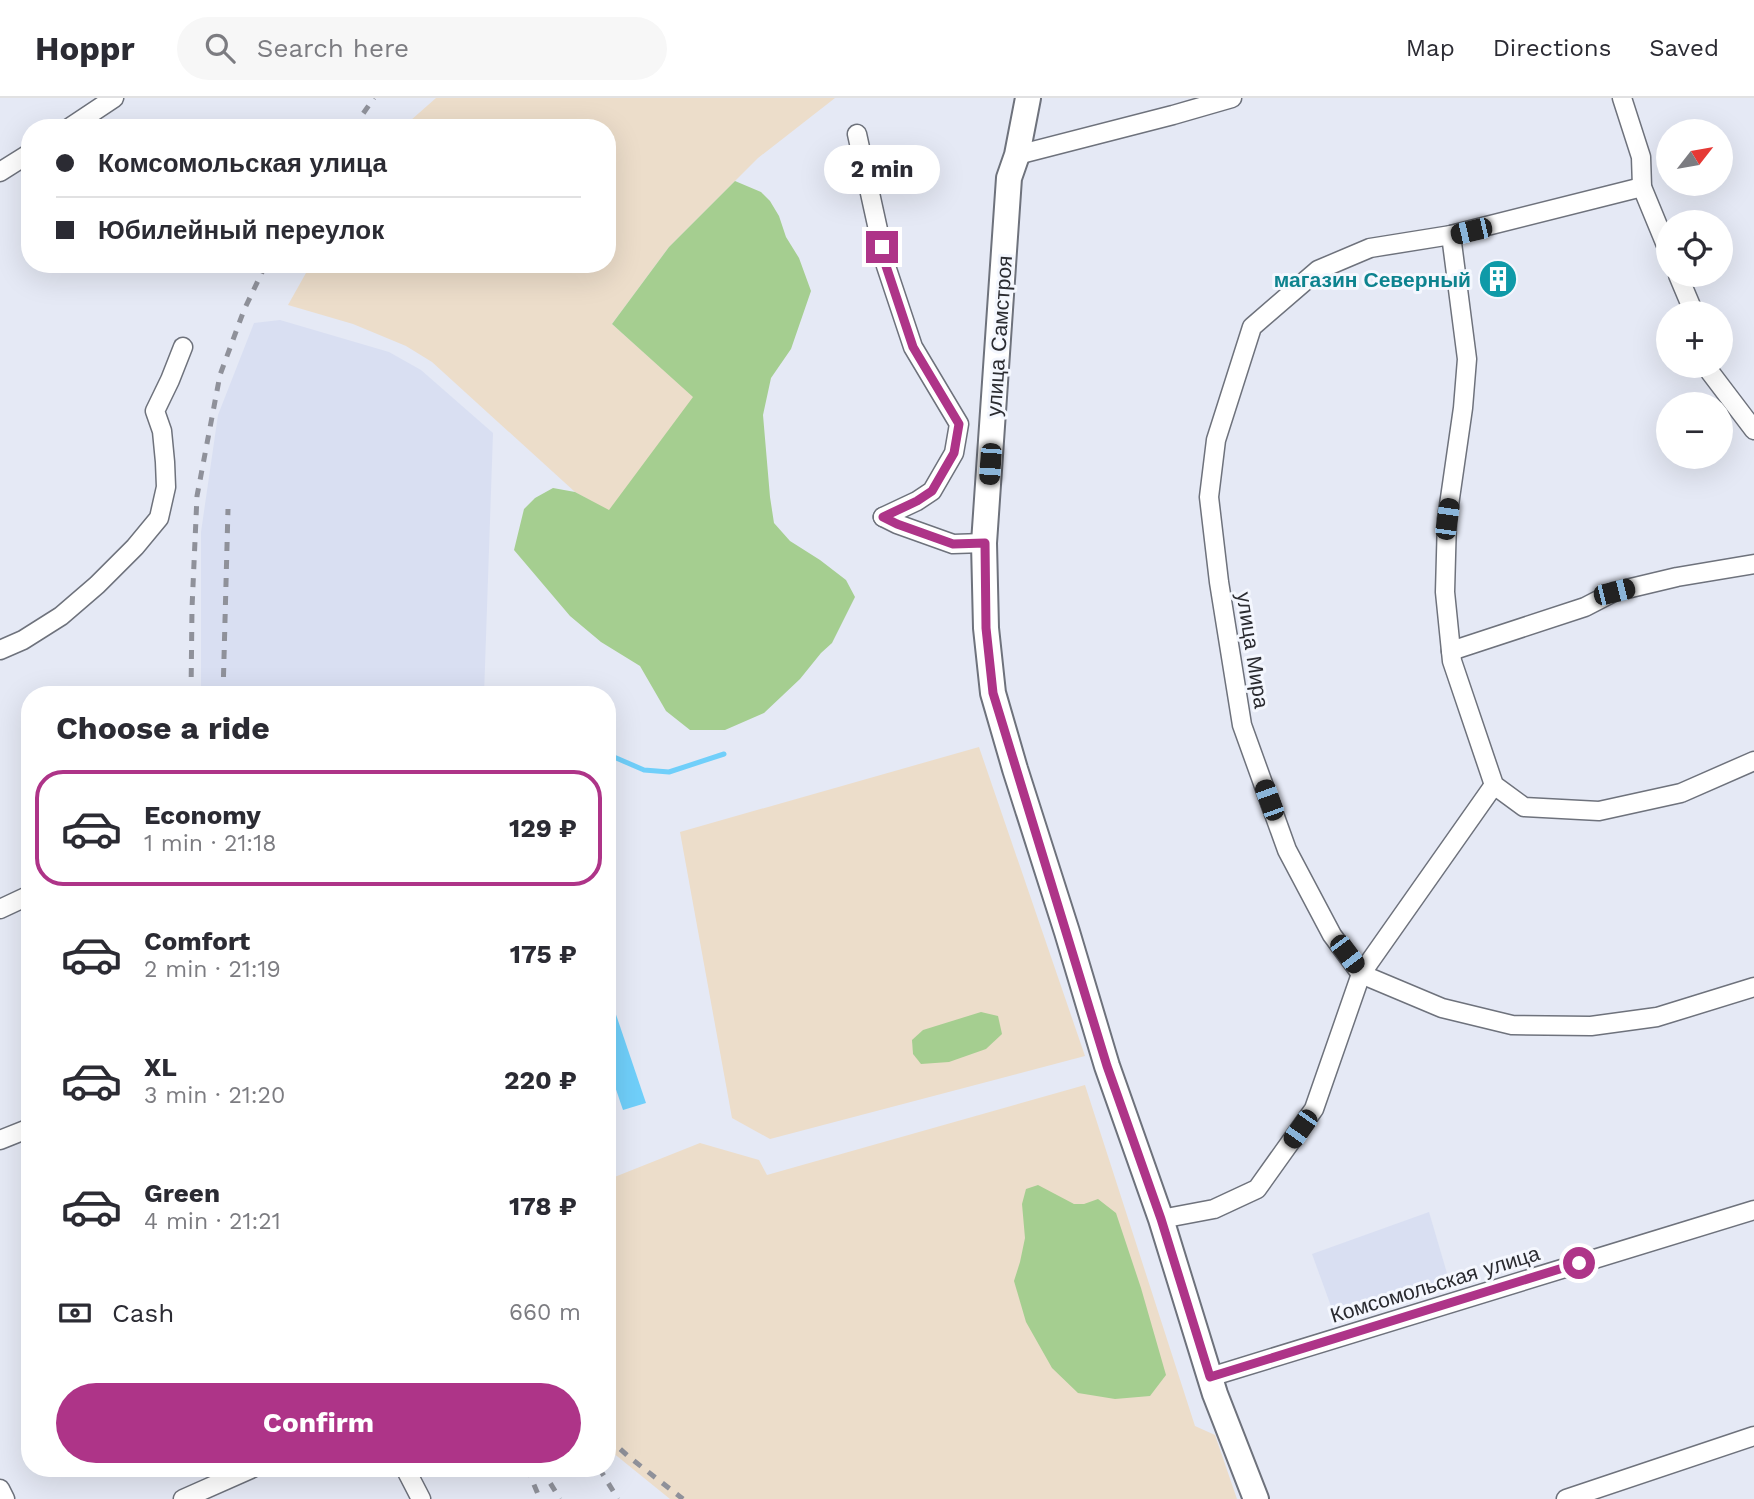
<!DOCTYPE html>
<meta charset="utf-8">
<style>
body{margin:0;font-family:"Work Sans",sans-serif;background:#f7f7f7;color:#2b2b33;height:100vh;display:flex;flex-direction:column;font-size:26px;white-space:nowrap}
*{box-sizing:border-box;margin:0}
p{font-size:23px;color:#7c7c81}
.icon{flex:none;width:38px;height:38px;fill:none;stroke:currentColor;stroke-width:2;stroke-linecap:round;stroke-linejoin:round}
.map{position:relative;flex:1;overflow:hidden}
.details{position:absolute;left:21px;top:588px;width:595px;height:791px;display:flex;flex-direction:column;background:#fff;border-radius:28px;box-shadow:0 7px 28px #0002}
.details>*{flex:none}
.banner{position:absolute;left:21px;top:21px;width:595px;height:154px;border-radius:28px;box-shadow:0 7px 28px #0002;display:grid;align-content:center;height:154px;padding:0 35px;background:#fff}
.needle{width:46px;rotate:59deg}
.tools{position:absolute;left:1656px;top:21px;display:grid;gap:14px}
.tools a{display:grid;place-items:center;width:77px;height:77px;border-radius:50%;background:#fff;box-shadow:0 7px 28px #0002;font-size:35px}
.end{position:absolute;width:32px;height:32px;margin:-16px;border:9px solid #ae3488;background:#fff;box-shadow:0 0 0 4px #fff}
.from{border-radius:50%}
.bubble{position:absolute;height:49px;border-radius:24px;background:#fff;box-shadow:0 7px 28px #0002;font-size:23px;font-weight:700;line-height:49px;text-align:center}
.car{position:absolute;width:21px;height:42px;margin:-21px -10px;border-radius:9px;box-shadow:0 0 5px 2px #0007;background:linear-gradient(#222 24%,#8ab4d8 0 40%,#222 0 76%,#8ab4d8 0 86%,#222 0)}
.banner b{display:flex;align-items:center;gap:24px;height:66px;font-size:26px}
.banner b+b{border-top:2px solid #e1e1e2}
.banner i{width:18px;height:18px;background:#2b2b33}
ul{padding:0;list-style:none}
li{display:flex;align-items:center;gap:21px;height:116px;margin:0 14px 10px;padding:0 21px;border:4px solid transparent;border-radius:28px}
li div{flex:1}
li b{display:block;font-size:26px}
li em{font-style:normal;font-weight:700}
li.on{border-color:#ae3488}
li>.icon{width:63px;height:63px;stroke-width:1.5}
h2{padding:0 35px;font-size:32px;line-height:84px}
.pay{display:flex;align-items:center;gap:18px;height:77px;padding:0 35px;font-size:26px}
.pay p{margin-inline-start:auto}
.action{display:flex;gap:14px;margin-top:auto;padding:14px 35px}
.action a{flex:1;height:80px;border-radius:42px;background:#ae3488;color:#fff;font-size:28px;font-weight:700;line-height:80px;text-align:center}
header{display:flex;align-items:center;gap:42px;box-sizing:border-box;height:98px;padding:0 35px;background:#fff;border-bottom:2px solid #e1e1e2}
header strong{font-size:33px}
nav{display:flex;gap:38px;margin-inline-start:auto;font-size:24px}
.search{width:490px;height:63px;background:#f7f7f7;display:flex;align-items:center;gap:18px;box-sizing:border-box;padding:0 24px;border-radius:38px;color:#7c7c81;font-size:26px}
.map>svg:first-child{display:block}
.built{fill:#d9dff2}
.industrial{fill:#ecddca}
.green{fill:#a5ce90}
.water{fill:#70cffa}
.lines{fill:none;stroke-linecap:round;stroke-linejoin:round}
.stream{stroke:#70cffa;stroke-width:5}
.street-casing{stroke:#6e727c;stroke-width:21}
.secondary-casing{stroke:#6e727c;stroke-width:28}
.street{stroke:#fff;stroke-width:18}
.secondary{stroke:#fff;stroke-width:24}
.rail{stroke:#8f919a;stroke-width:5;stroke-dasharray:9 9;stroke-linecap:butt}
.route{stroke:#ae3488;stroke-width:9}
.labels{text-anchor:middle;dominant-baseline:central;stroke-width:6;stroke-linejoin:round;paint-order:stroke}
.culture-label{font-size:21px;font-weight:bold;fill:#0d838f;stroke:#f4f7fe;text-anchor:end}
.street-label{font-size:21px;fill:#2a2b30;stroke:#f4f7fe}
</style>
<header>
<strong>Hoppr</strong>
<div class="search"><svg class="icon" aria-label="search" viewBox="0 0 24 24"><circle cx="10" cy="10" r="6"/><path d="M15 15l6 6"/></svg>Search here</div>
<nav><a>Map</a><a>Directions</a><a>Saved</a></nav>
</header>
<div class="map">
<svg width="1754" height="1401" viewBox="0 0 1754 1401">
<rect width="100%" height="100%" fill="#e5e9f5"/>
<g class="built">
<polygon points="280,222 389,254 421,272 493,335 484,597 201,597 201,434 218,317 254,225"/>
<polygon points="1429,1114 1449,1182 1336,1222 1312,1156"/>
</g>
<g class="industrial">
<polygon points="436,0 835,0 758,60 669,149 612,226 694,299 609,413 575,394 432,264 406,248 353,226 288,207 311,166 607,166 607,30 402,30"/>
<polygon points="979,649 1085,958 770,1041 732,1020 680,734"/>
<polygon points="1085,987 1195,1328 1215,1337 1237,1401 670,1401 607,1350 607,1082 700,1045 759,1062 767,1077"/>
</g>
<g class="green">
<polygon points="735,83 761,94 770,103 779,118 786,139 799,160 811,193 791,251 771,280 763,317 770,399 774,425 790,443 820,462 846,482 855,499 832,545 821,555 800,581 764,615 725,632 690,632 666,613 640,568 601,544 570,518 514,452 524,411 535,400 553,390 575,394 609,412 693,299 612,226 669,149"/>
<polygon points="981,914 998,918 1002,936 986,951 949,964 921,966 913,956 912,942 923,932"/>
<polygon points="1038,1087 1074,1106 1084,1106 1098,1101 1116,1115 1141,1190 1166,1277 1150,1298 1115,1301 1078,1295 1052,1270 1026,1224 1014,1183 1020,1164 1025,1140 1022,1106 1026,1091"/>
</g>
<polygon class="water" points="607,890 646,1005 623,1012 607,965"/>
<g class="lines">
<polyline class="stream" points="607,656 644,672 669,674 724,656"/>
<g class="street-casing">
<g id="street">
<polyline points="1622,0 1641,59 1642,89 1668,152"/>
<polyline points="69,30 114,0"/>
<polyline points="857,36 886,168 913,249 959,326 954,355 932,393 917,403 883,419"/>
<polyline points="1017,57 1173,17 1232,0"/>
<polyline points="0,74 30,55"/>
<polyline points="1642,89 1451,137 1370,150 1318,172 1252,229 1216,342 1209,399 1219,484 1242,627 1287,752 1332,837 1361,876 1442,910 1512,927 1591,928 1657,919 1754,889"/>
<polyline points="1451,137 1467,261 1463,310 1447,421 1445,494 1452,563 1494,687 1524,709 1599,713 1681,695 1754,663"/>
<polyline points="1678,177 1694,215"/>
<polyline points="1708,268 1710,274 1754,332"/>
<polyline points="883,419 897,426 953,446 984,445"/>
<polyline points="0,552 23,542 61,518 97,487 135,449 159,420 166,389 165,364 162,333 155,313 170,282 183,249"/>
<polyline points="1451,553 1585,509 1614,494 1677,479 1754,466"/>
<polyline points="0,811 30,797"/>
<polyline points="0,1042 30,1030"/>
<polyline points="1161,1121 1214,1111 1257,1091 1314,1011 1361,876 1494,687"/>
<polyline points="1210,1279 1754,1112"/>
<polyline points="405,1370 421,1401"/>
<polyline points="0,1391 5,1401"/>
<polyline points="183,1401 253,1370"/>
<polyline points="1566,1401 1754,1338"/>
</g>
</g>
<g class="secondary-casing">
<polyline id="secondary" points="1028,0 1017,57 1009,80 984,445 986,530 993,595 1015,671 1067,834 1107,968 1161,1121 1215,1296 1256,1401"/>
</g>
<use href="#street" class="street"/>
<use href="#secondary" class="secondary"/>
<g class="rail">
<polyline points="353,30 374,0"/>
<polyline points="191,597 192,510 197,398 220,277 244,212 266,166"/>
<polyline points="223,597 228,411"/>
<polyline points="607,1339 629,1359 683,1401"/>
<polyline points="527,1370 540,1401"/>
<polyline points="541,1370 560,1401"/>
<polyline points="599,1370 618,1401"/>
</g>
</g>
<g class="lines">
<polyline class="route" points="882,149 886,168 913,249 959,326 954,355 932,393 917,403 883,419 897,426 953,446 985,445 986,530 993,595 1107,968 1161,1121 1210,1279 1579,1165"/>
</g>
<defs>
<g id="building-disc" transform="scale(2.0125)"><circle r="9.5" fill="#0f9aa8" stroke="#f4f7fe"/><path d="M-4-6H4V6H1V3H-1V6H-4ZM-2.5-4.3h1.7v1.8h-1.7ZM.8-4.3h1.7v1.8H.8ZM-2.5-1h1.7V.8h-1.7ZM.8-1h1.7V.8H.8Z" fill="#fff"/></g>
</defs>
<g fill-rule="evenodd">
<use href="#building-disc" x="1498" y="181"/>
</g>
<g class="labels">
<g class="culture-label">
<text x="1471" y="181">магазин Северный</text>
</g>
<g class="street-label">
<text transform="translate(999 238) rotate(-86)">улица Самстроя</text>
<text transform="translate(1253 552) rotate(81)">улица Мира</text>
<text transform="translate(1435 1186) rotate(-17)">Комсомольская улица</text>
</g>
</g>
</svg>
<div class="tools">
<a><svg class="needle" viewBox="-14 -14 28 28"><path d="M0-13l5 13h-10z" fill="#e53935"/><path d="M0 13l5-13h-10z" fill="#7c7c81"/></svg></a>
<a><svg class="icon" aria-label="locate" viewBox="0 0 24 24"><circle cx="12" cy="12" r="6"/><path d="M12 2v4M12 18v4M2 12h4M18 12h4"/></svg></a>
<a>+</a>
<a>−</a>
</div>
<i class="end from" style="left:1579px;top:1165px"></i>
<i class="end" style="left:882px;top:149px"></i>
<div class="bubble" style="left:824px;top:47px;width:116px">2 min</div>
<i class="car" style="left:1471px;top:133px;rotate:257deg"></i>
<i class="car" style="left:990px;top:366px;rotate:184deg"></i>
<i class="car" style="left:1447px;top:421px;rotate:8deg"></i>
<i class="car" style="left:1614px;top:494px;rotate:76deg"></i>
<i class="car" style="left:1269px;top:702px;rotate:340deg"></i>
<i class="car" style="left:1347px;top:856px;rotate:143deg"></i>
<i class="car" style="left:1300px;top:1031px;rotate:215deg"></i>
<div class="banner">
<b><i class="from"></i>Комсомольская улица</b>
<b><i></i>Юбилейный переулок</b>
</div>
<section class="details">
<h2>Choose a ride</h2>
<ul>
<li class="on"><svg class="icon" aria-label="car" viewBox="0 0 24 24"><path d="M5 17H2v-5l4-1 3-4h7l3 4 3 1v5h-3M9 17h6M6 11h13"/><circle cx="7" cy="17" r="2"/><circle cx="17" cy="17" r="2"/></svg><div><b>Economy</b><p>1 min · 21:18</p></div><em>129 ₽</em></li>
<li><svg class="icon" aria-label="car" viewBox="0 0 24 24"><path d="M5 17H2v-5l4-1 3-4h7l3 4 3 1v5h-3M9 17h6M6 11h13"/><circle cx="7" cy="17" r="2"/><circle cx="17" cy="17" r="2"/></svg><div><b>Comfort</b><p>2 min · 21:19</p></div><em>175 ₽</em></li>
<li><svg class="icon" aria-label="car" viewBox="0 0 24 24"><path d="M5 17H2v-5l4-1 3-4h7l3 4 3 1v5h-3M9 17h6M6 11h13"/><circle cx="7" cy="17" r="2"/><circle cx="17" cy="17" r="2"/></svg><div><b>XL</b><p>3 min · 21:20</p></div><em>220 ₽</em></li>
<li><svg class="icon" aria-label="car" viewBox="0 0 24 24"><path d="M5 17H2v-5l4-1 3-4h7l3 4 3 1v5h-3M9 17h6M6 11h13"/><circle cx="7" cy="17" r="2"/><circle cx="17" cy="17" r="2"/></svg><div><b>Green</b><p>4 min · 21:21</p></div><em>178 ₽</em></li>
</ul>
<div class="pay"><svg class="icon" aria-label="cash" viewBox="0 0 24 24"><path d="M3 7h18v10H3z"/><circle cx="12" cy="12" r="2"/></svg>Cash<p>660 m</p></div>
<div class="action"><a>Confirm</a></div>
</section>
</div>
